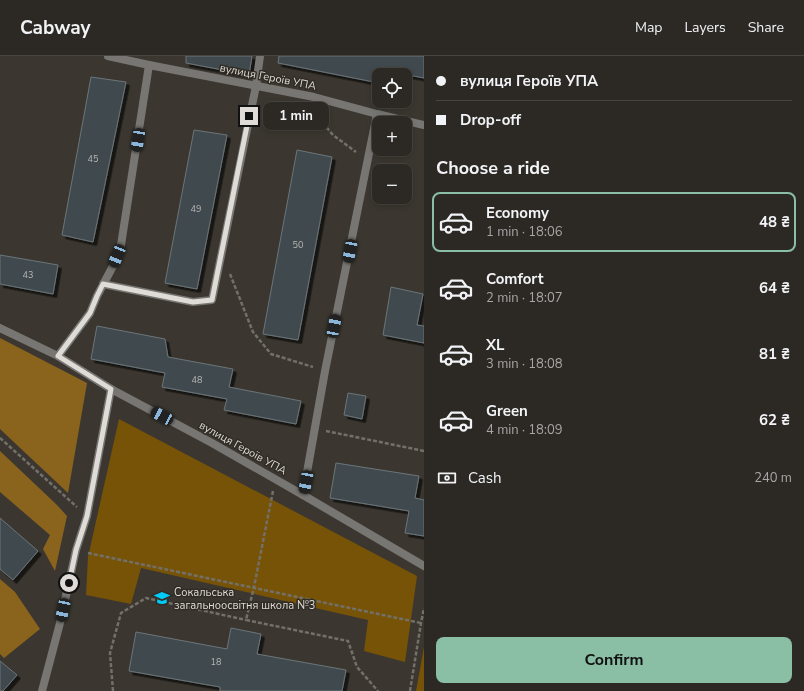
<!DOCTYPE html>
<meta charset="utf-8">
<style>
body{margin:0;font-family:"Nunito Sans",sans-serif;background:#383531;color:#f1f3f6;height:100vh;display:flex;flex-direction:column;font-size:15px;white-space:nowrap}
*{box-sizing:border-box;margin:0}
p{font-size:13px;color:#a6a6a6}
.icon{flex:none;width:22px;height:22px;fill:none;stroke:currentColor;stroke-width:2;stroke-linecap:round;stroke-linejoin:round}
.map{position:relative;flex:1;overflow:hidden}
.drawer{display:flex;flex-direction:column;background:#2c2924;width:380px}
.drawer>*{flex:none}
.hud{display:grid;align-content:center;height:88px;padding:0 12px;background:#2c2924}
.tools{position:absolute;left:372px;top:12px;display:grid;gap:8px}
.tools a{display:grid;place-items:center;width:40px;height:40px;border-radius:8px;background:#2c2924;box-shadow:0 2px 6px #0003,0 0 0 1px #484541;font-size:20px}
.end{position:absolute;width:18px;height:18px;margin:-9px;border:5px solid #dfdcd8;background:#111;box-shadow:0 0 0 2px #111}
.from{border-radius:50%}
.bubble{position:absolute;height:28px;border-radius:8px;background:#2c2924;box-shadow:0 2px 6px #0003,0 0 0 1px #484541;font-size:13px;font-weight:700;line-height:28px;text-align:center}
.car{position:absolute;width:12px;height:24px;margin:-12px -6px;border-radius:5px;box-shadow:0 0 3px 1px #0007;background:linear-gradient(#222 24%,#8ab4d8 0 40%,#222 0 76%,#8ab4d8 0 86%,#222 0)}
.hud b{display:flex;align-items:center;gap:14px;height:38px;font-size:15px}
.hud b+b{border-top:1px solid #484541}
.hud i{width:10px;height:10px;background:#f1f3f6}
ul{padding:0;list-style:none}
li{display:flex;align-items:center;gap:12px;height:60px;margin:0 8px 6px;padding:0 4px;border:2px solid transparent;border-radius:8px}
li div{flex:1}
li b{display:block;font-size:15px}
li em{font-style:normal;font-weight:700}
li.current{border-color:#8abfa5}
li>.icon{width:36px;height:36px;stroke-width:1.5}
h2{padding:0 12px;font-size:18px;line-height:48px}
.pay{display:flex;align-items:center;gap:10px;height:44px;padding:0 12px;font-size:15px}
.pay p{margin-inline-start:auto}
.button{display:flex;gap:8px;margin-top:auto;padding:8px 12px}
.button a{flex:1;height:46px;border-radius:8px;background:#8abfa5;color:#111;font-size:16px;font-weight:700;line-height:46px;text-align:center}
header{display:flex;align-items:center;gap:24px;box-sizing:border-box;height:56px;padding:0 20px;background:#2c2924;border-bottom:1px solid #484541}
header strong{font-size:19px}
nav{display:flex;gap:22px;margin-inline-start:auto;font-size:14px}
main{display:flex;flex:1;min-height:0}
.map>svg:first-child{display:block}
.green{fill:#765307}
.forest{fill:#8a641c}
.building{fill:#414a4e;stroke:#6b7579;filter:url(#shadow)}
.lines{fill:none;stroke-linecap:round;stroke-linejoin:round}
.path{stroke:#73706a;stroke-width:2.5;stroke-dasharray:4 2;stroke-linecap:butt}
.lane{stroke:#787672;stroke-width:8}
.street{stroke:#787672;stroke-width:8}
.route{stroke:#dfdcd8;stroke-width:5}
.labels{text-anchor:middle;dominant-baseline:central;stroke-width:3;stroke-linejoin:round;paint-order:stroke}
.number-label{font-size:9px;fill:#b8b8b6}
.street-label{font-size:11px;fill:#dfdcd8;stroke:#312d26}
.poi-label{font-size:11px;fill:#dfdcd8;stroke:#312d26;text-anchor:start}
</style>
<header>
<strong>Cabway</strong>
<nav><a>Map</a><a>Layers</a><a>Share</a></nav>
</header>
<main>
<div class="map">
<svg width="424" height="635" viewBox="0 0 424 635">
<defs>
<filter id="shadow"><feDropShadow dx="3.5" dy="3.5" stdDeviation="0" flood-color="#0009"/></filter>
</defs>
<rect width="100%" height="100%" fill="#3b3730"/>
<g class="green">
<polygon points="119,363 417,520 405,606 364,595 368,564 141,512 131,548 86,539 88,501"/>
<polygon points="424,591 424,635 416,635"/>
</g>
<g class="forest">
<polygon points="0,282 87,327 68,437 0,373"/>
<polygon points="0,395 57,449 67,460 55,515 43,493 50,479 0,436"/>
<polygon points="0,523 15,536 40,573 4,602 0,598"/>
</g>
<g class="building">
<polygon points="186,0 252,0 249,19 186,7"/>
<polygon points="279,0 424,0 424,22 383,14 382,19 379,19 379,27 278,7"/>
<polygon points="91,21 126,26 93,186 62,179"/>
<polygon points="194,74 227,79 197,233 165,227"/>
<polygon points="297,94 332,101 298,284 263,278"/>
<polygon points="0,199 58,209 53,238 0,228"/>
<polygon points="391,231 423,238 417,269 424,270 424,287 383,279"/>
<polygon points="97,270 165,283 168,301 233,313 229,331 301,345 296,368 224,354 227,343 162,331 165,317 91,303"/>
<polygon points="348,337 366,340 362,363 344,359"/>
<polygon points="336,407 419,420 415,442 424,444 424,480 405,477 409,455 330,442"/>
<polygon points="0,462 38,495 13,524 0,513"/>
<polygon points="231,572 261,578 257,598 346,614 342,635 220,635 220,631 129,615 136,576 227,593"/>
<polygon points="0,605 17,619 3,635 0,635"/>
</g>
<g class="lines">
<g class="path">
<polyline points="311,53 333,79 356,96"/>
<polyline points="230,218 253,276 271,298 313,311"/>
<polyline points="326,375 424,395"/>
<polyline points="0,382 77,451"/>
<polyline points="273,435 254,531 246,564 348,585 357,611 378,635"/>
<polyline points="88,497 421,567"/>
<polyline points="113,635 110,597 121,557 146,542 246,564"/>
<polyline points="410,635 421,567 424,552"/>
</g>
<g class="lane">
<polyline points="103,228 193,246 212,244 256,30 260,0"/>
<polyline points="58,300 90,257 97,240 113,210 121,189 149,9"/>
<polyline points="303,439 325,315 377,58"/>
</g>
<g class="street">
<polyline points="108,0 149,9 314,41 377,58 424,69"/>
<polyline points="0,272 58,300 111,333 212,387 303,439 424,510"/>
<polyline points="42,635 60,567 76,494 87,460 111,333"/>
</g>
</g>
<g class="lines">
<polyline class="route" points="69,527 76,494 87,460 111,333 58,300 90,257 97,240 103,228 193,246 212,244 249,60"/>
</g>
<defs>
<g id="school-bare" transform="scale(1.2)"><path d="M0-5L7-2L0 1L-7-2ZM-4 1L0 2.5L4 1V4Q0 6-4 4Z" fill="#00cbf9" stroke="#312d26" stroke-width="2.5" paint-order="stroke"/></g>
</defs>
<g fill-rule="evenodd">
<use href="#school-bare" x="162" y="542"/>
</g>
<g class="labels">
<g class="number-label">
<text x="93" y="103">45</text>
<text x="196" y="153">49</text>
<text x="298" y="189">50</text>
<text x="28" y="219">43</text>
<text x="197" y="324">48</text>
<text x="216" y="606">18</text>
</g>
<g class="street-label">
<text transform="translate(268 21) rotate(11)">вулиця Героїв УПА</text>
<text transform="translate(243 392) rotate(29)">вулиця Героїв УПА</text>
</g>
<g class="poi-label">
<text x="174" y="536">Сокальська<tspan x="174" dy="13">загальноосвітня школа №3</tspan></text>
</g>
</g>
</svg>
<div class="tools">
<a><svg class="icon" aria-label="locate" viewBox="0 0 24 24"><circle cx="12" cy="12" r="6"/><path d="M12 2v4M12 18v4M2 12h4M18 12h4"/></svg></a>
<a>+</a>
<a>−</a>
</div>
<i class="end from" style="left:69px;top:527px"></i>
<i class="end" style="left:249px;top:60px"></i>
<div class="bubble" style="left:263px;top:46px;width:66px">1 min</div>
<i class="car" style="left:138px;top:84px;rotate:189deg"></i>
<i class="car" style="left:350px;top:195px;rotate:191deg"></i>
<i class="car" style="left:117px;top:200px;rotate:202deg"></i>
<i class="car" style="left:334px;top:270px;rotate:11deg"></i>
<i class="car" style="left:162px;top:360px;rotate:298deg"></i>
<i class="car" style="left:306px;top:426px;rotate:191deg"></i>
<i class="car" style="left:63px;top:554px;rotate:192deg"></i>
</div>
<section class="drawer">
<div class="hud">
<b><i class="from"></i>вулиця Героїв УПА</b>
<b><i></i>Drop-off</b>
</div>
<h2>Choose a ride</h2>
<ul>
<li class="current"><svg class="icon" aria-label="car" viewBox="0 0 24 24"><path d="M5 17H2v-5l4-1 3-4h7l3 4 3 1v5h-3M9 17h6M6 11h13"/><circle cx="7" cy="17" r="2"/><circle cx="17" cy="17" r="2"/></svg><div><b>Economy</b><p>1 min · 18:06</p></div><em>48 ₴</em></li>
<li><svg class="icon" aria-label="car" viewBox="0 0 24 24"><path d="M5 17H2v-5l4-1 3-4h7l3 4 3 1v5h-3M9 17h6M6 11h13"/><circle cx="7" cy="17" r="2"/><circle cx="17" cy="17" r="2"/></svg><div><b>Comfort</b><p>2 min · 18:07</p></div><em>64 ₴</em></li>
<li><svg class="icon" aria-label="car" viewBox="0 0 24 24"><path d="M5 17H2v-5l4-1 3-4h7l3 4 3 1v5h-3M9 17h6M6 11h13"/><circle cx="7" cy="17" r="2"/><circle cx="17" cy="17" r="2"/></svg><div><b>XL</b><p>3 min · 18:08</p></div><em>81 ₴</em></li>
<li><svg class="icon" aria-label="car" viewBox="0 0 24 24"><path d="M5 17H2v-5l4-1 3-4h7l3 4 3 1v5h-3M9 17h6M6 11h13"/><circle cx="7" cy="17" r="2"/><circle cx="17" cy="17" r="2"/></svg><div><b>Green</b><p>4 min · 18:09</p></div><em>62 ₴</em></li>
</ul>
<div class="pay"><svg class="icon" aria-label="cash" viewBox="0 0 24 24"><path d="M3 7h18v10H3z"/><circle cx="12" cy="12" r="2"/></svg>Cash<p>240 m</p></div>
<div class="button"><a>Confirm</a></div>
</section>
</main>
